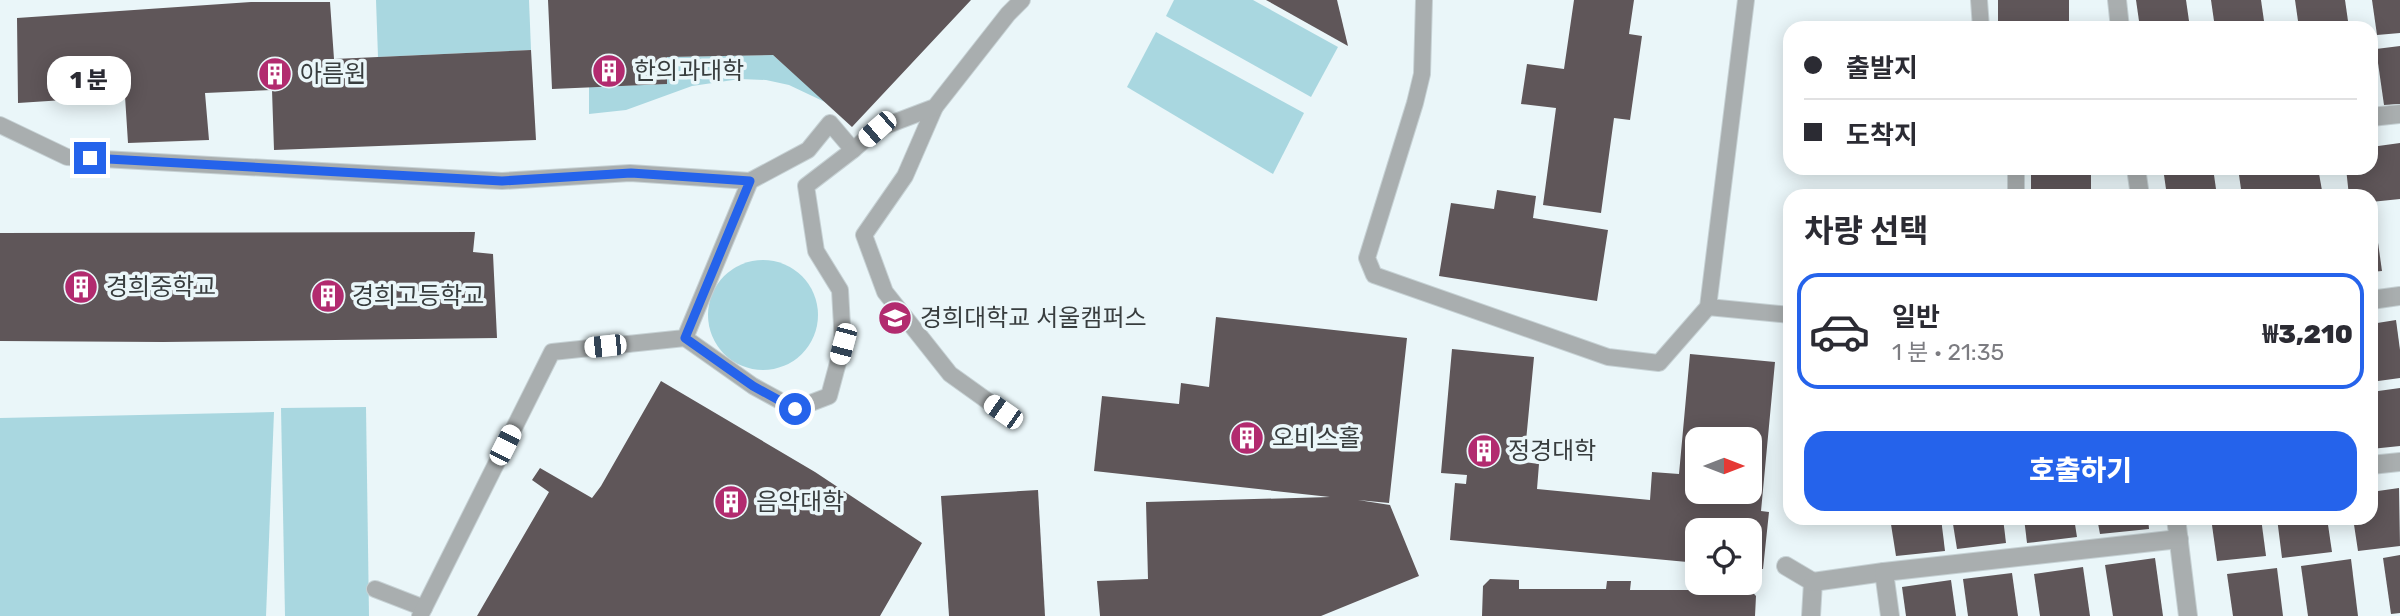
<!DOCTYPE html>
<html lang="ko">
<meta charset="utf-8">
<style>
body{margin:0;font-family:Rubik,"Noto Sans KR",sans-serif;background:#f2f2f3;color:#2b2b33;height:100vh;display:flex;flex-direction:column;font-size:26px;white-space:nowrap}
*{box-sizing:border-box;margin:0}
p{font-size:23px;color:#7c7c81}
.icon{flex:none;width:38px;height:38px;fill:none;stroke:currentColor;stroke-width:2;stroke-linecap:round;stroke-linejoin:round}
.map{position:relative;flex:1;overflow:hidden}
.details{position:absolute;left:1783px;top:189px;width:595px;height:336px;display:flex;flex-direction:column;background:#fff;border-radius:21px;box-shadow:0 4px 18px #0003}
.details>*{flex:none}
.hud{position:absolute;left:1783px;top:21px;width:595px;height:154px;border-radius:21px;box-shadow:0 4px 18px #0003;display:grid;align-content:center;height:154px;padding:0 21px;background:#fff}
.needle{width:46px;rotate:90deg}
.tools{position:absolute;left:1685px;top:427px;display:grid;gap:14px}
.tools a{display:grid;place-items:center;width:77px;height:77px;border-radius:14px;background:#fff;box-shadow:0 4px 18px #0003;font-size:35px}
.end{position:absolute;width:32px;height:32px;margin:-16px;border:9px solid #2563eb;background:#fff;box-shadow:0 0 0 4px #fff}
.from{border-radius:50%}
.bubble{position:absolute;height:49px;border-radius:21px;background:#fff;box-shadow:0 4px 18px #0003;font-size:23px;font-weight:800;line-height:49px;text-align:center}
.car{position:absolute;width:21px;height:42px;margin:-21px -10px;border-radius:9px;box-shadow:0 0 5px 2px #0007;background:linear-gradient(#fff 24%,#345 0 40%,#fff 0 76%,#345 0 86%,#fff 0)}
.hud b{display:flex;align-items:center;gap:24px;height:66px;font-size:26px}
.hud b+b{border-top:2px solid #e1e1e2}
.hud i{width:18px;height:18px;background:#2b2b33}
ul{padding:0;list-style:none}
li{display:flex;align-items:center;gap:21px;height:116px;margin:0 14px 10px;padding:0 7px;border:4px solid #e1e1e2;border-radius:21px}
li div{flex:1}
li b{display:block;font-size:26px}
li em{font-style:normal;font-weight:800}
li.current{border-color:#2563eb}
li>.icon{width:63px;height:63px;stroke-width:1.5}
h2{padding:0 21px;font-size:32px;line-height:84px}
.action{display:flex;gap:14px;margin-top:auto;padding:14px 21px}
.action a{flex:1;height:80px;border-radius:21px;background:#2563eb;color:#fff;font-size:28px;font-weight:800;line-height:80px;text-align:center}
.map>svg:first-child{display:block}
.green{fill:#a9d7e0}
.building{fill:#5f5659;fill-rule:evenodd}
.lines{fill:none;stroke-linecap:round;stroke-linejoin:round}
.lane-casing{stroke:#c6d1d4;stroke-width:18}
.street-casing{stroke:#c6d1d4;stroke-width:20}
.lane{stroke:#a9aeaf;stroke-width:16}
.street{stroke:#a9aeaf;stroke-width:18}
.route{stroke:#2563eb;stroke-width:9}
.labels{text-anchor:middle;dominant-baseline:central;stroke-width:7;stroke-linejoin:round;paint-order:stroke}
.poi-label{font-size:24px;fill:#383d3e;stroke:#eaf6f9;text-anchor:start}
</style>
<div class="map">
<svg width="2400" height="616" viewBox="0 0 2400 616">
<rect width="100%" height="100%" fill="#eaf6f9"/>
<g class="green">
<polygon points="376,0 529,0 531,50 378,57"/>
<polygon points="1174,0 1253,0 1338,47 1311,97 1166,16"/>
<polygon points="1156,32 1304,113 1273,174 1127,87"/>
<polygon points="773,55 827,103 789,85 766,80 740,79 692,86 626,110 589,114 589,87 666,84 667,57"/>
<circle cx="763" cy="315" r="55"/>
<polygon points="366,407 369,616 285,616 281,408"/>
<polygon points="274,412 266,616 0,616 0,418"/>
</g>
<g class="building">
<polygon points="548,0 971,0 852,127 773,55 667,57 667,84 552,89"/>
<polygon points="1266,0 1337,0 1348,46"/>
<polygon points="1574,0 1634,0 1629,34 1642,36 1630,120 1614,118 1601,213 1543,205 1556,108 1521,104 1527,64 1564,69"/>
<rect x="1998" y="0" width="71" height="28"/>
<polygon points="2136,0 2186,0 2190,28 2140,28"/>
<polygon points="2211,0 2261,0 2265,28 2215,28"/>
<polygon points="2295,0 2345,0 2349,28 2299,28"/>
<polygon points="2372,0 2400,0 2400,33 2377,35"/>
<polygon points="251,2 330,2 334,59 531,50 536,140 274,150 272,90 205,93 209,140 128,143 125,96 18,103 17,18"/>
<polygon points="2400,46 2400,104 2384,105 2376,49"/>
<polygon points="2400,143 2400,199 2371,202 2371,196 2349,196 2346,168 2371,168 2371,147"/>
<rect x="2031" y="168" width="60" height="28"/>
<polygon points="2163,168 2213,168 2217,196 2167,196"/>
<polygon points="2238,168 2318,168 2323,196 2242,196"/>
<polygon points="1497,190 1536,196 1533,218 1608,230 1597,301 1439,276 1451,203 1494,209"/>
<polygon points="2371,214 2374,214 2382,271 2371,272"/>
<polygon points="475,232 473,252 493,254 497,338 163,342 0,341 0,233"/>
<polygon points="1216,317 1407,338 1389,503 1358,500 1390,505 1419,576 1321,616 1100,616 1097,581 1148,579 1146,502 1330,497 1094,471 1102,396 1179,404 1181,383 1209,387"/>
<polygon points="2396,320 2400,350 2400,378 2371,382 2371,324"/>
<rect x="1783" y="335" width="7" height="98"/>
<path d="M 1452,349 L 1534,357 L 1524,462 L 1539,464 L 1537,489 L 1650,500 L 1652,472 L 1679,474 L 1690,354 L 1775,362 L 1761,511 L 1769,512 L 1763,569 L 1750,568 L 1750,530 L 1698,530 L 1698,563 L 1450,540 L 1455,483 L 1466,484 L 1467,475 L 1441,473 ZM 1698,439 L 1750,439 L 1750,492 L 1698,492 Z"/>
<polygon points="661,381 815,472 922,543 880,616 477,616 549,492 532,480 540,468 592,498 601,486"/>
<polygon points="2400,388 2400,446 2371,449 2371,392"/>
<polygon points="2399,488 2400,546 2358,551 2353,518 2371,518 2371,492"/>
<polygon points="1038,490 1045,616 949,616 941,496"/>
<polygon points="1890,518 1941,518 1945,551 1896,556"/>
<polygon points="1952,518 2003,518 2006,543 1957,549"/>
<polygon points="2024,518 2074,518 2077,537 2027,543"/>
<polygon points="2097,518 2148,518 2149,529 2100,534"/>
<polygon points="2211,518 2261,518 2266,556 2217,561"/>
<polygon points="2277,518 2327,518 2332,552 2282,558"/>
<polygon points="2400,555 2400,613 2391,614 2383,558"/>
<polygon points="2155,558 2163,616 2113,616 2105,565"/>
<polygon points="2351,559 2358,616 2308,616 2301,566"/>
<polygon points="2083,567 2090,616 2040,616 2034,574"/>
<polygon points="2277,568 2283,616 2233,616 2227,574"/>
<polygon points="2012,573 2018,616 1968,616 1963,579"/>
<polygon points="1490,579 1519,580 1519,589 1606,589 1607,581 1631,581 1630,590 1710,590 1710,595 1721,595 1721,584 1745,584 1756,596 1755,616 1482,616 1483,586"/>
<polygon points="1951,580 1956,616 1906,616 1902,587"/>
</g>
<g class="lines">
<g class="lane-casing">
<g id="lane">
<polyline points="1424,0 1422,74 1415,103 1367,258 1374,275 1608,357 1659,363 1708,307 1746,0"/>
<polyline points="1979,0 1981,28"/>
<polyline points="935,107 905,176 864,235 885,292 950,374 1003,412"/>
<polyline points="0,125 67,157 502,181 630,173 750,181 808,150 830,123 853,150 877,129 935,107 1008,14 1022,0"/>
<polyline points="2016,196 2016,168"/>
<polyline points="1708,307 1790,315"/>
<polyline points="685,338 753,386 795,409 829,396 843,344 840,290 816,251 806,186 853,150"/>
<polyline points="375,589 424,608"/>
<polyline points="420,616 552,352 685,338 750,181"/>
</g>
</g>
<g class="street-casing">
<g id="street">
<polyline points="2117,0 2120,28"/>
<polyline points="2371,117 2400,114"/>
<polyline points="2136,168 2140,196"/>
<polyline points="2371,300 2400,296"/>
<polyline points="2371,465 2400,462"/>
<polyline points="2176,518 2188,616"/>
<polyline points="1786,566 1813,582 1811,616"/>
<polyline points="1813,582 1884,572"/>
<polyline points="1890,616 1884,572 2179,539"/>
</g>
</g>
<use href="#lane" class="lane"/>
<use href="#street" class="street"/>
</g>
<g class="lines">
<polyline class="route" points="90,158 502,181 631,173 750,181 685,338 753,386 795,409"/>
</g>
<defs>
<g id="building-disc" transform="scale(1.75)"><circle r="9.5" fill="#b22b6f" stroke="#eaf6f9"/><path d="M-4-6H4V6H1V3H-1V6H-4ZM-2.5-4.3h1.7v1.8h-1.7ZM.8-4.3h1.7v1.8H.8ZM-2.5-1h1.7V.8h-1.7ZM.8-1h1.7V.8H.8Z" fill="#fff"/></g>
<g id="university-disc" transform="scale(1.75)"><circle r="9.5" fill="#b22b6f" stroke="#eaf6f9"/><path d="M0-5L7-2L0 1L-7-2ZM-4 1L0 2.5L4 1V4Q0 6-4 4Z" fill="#fff"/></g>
</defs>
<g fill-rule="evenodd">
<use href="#building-disc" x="609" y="71"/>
<use href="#building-disc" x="275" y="74"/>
<use href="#building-disc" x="81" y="287"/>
<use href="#building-disc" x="328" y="296"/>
<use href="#university-disc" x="895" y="318"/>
<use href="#building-disc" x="1247" y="438"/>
<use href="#building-disc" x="1484" y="451"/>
<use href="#building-disc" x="731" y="502"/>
</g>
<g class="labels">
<g class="poi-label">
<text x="634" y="71">한의과대학</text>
<text x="300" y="74">아름원</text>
<text x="106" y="287">경희중학교</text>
<text x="352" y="296">경희고등학교</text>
<text x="920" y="318">경희대학교 서울캠퍼스</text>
<text x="1272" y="438">오비스홀</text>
<text x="1508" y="451">정경대학</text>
<text x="756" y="502">음악대학</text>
</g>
</g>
</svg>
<div class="tools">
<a><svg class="needle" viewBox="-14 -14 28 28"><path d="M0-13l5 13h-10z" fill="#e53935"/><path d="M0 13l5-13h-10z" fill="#7c7c81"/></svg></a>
<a><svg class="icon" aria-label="locate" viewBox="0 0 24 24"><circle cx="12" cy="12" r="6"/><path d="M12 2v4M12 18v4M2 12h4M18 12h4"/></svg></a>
</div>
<i class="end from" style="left:795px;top:409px"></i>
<i class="end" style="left:90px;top:158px"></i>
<div class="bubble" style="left:47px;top:56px;width:84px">1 분</div>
<i class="car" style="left:877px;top:129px;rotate:229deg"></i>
<i class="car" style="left:843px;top:344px;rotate:195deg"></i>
<i class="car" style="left:605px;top:346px;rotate:264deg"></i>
<i class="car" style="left:1003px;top:412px;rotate:305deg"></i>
<i class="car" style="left:505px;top:445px;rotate:27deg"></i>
<div class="hud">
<b><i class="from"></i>출발지</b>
<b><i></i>도착지</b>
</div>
<section class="details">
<h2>차량 선택</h2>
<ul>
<li class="current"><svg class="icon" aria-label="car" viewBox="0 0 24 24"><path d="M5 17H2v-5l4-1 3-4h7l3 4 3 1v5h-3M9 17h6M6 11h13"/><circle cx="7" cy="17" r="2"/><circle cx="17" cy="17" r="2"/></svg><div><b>일반</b><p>1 분 · 21:35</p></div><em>₩3,210</em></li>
</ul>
<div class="action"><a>호출하기</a></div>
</section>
</div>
